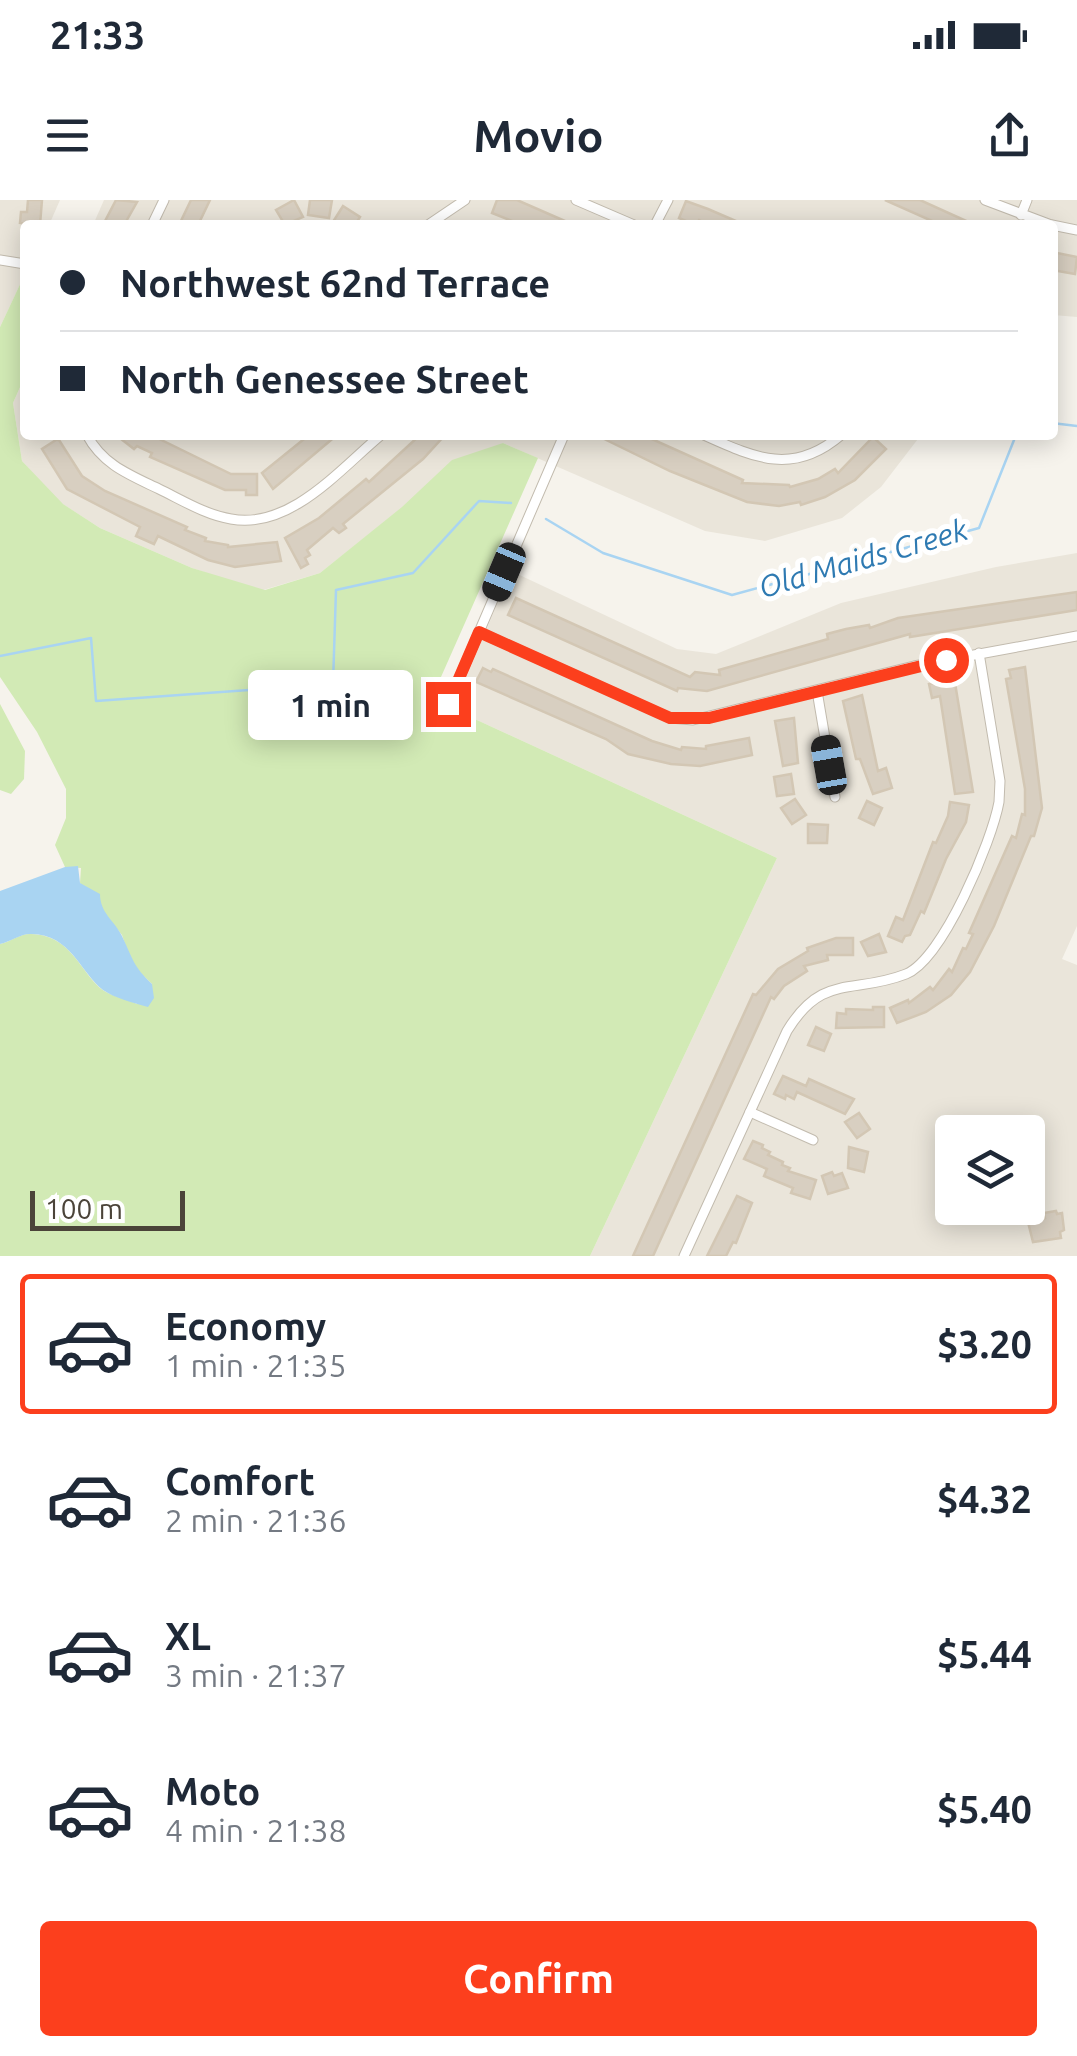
<!DOCTYPE html>
<meta charset="utf-8">
<style>
body{margin:0;font-family:Ubuntu,sans-serif;background:#f2f2f3;color:#1f2937;height:100vh;display:flex;flex-direction:column;font-size:38px;white-space:nowrap}
*{box-sizing:border-box;margin:0}
p{font-size:32px;color:#747a83}
.icon{flex:none;width:55px;height:55px;fill:none;stroke:currentColor;stroke-width:2;stroke-linecap:round;stroke-linejoin:round}
.map{position:relative;height:1056px;overflow:hidden}
.details{display:flex;flex-direction:column;background:#fff;flex:1}
.details>*{flex:none}
.banner{position:absolute;left:20px;top:20px;width:1038px;height:220px;border-radius:10px;box-shadow:0 5px 25px #0003;display:grid;align-content:center;height:220px;padding:0 40px;background:#fff}
.tools{position:absolute;left:935px;top:915px;display:grid;gap:20px}
.tools a{display:grid;place-items:center;width:110px;height:110px;border-radius:10px;background:#fff;box-shadow:0 5px 25px #0003;font-size:50px}
.scale{position:absolute;left:30px;bottom:25px;width:155px;box-sizing:border-box;padding-left:10px;border:5px solid #4b4439;border-top:0;font-size:28px;line-height:35px;white-space:nowrap;color:#4b4439;-webkit-text-stroke:8px #fff;paint-order:stroke}
.end{position:absolute;width:45px;height:45px;margin:-22px;border:12px solid #fc3f1d;background:#fff;box-shadow:0 0 0 5px #fff}
.from{border-radius:50%}
.bubble{position:absolute;height:70px;border-radius:10px;background:#fff;box-shadow:0 5px 25px #0003;font-size:32px;font-weight:600;line-height:70px;text-align:center}
.car{position:absolute;width:30px;height:60px;margin:-30px -15px;border-radius:12px;box-shadow:0 0 8px 2px #0007;background:linear-gradient(#222 24%,#8ab4d8 0 40%,#222 0 76%,#8ab4d8 0 86%,#222 0)}
.banner b{display:flex;align-items:center;gap:35px;height:95px;font-size:38px}
.banner b+b{border-top:2px solid #e0e1e3}
.banner i{width:25px;height:25px;background:#1f2937}
ul{padding:18px 0 0;list-style:none}
li{display:flex;align-items:center;gap:30px;height:140px;margin:0 20px 15px;padding:0 20px;border:5px solid transparent;border-radius:10px}
li div{flex:1}
li b{display:block;font-size:38px}
li em{font-style:normal;font-weight:600}
li.selected{border-color:#fc3f1d}
li>.icon{width:90px;height:90px;stroke-width:1.5}
.cta{display:flex;gap:20px;margin-top:auto;padding:20px 40px}
.cta a{flex:1;height:115px;border-radius:10px;background:#fc3f1d;color:#fff;font-size:40px;font-weight:600;line-height:115px;text-align:center}
.status{display:flex;justify-content:space-between;align-items:center;height:70px;padding:0 50px;background:#fff;direction:ltr}
.status svg{height:28px;fill:currentColor}
header{display:flex;justify-content:space-between;align-items:center;height:130px;padding:0 40px;background:#fff;font-size:45px;font-weight:600}
.map>svg:first-child{display:block}
.residential{fill:#eae5da;fill-rule:evenodd}
.green{fill:#d2eab5}
.water{fill:#a9d4f2}
.lines{fill:none;stroke-linecap:round;stroke-linejoin:round}
.stream{stroke:#a9d4f2;stroke-width:2.5}
.building{fill:#d8cfc1;stroke:#d3c7b4;stroke-width:2.5}
.minor-casing{stroke:#c2bbae;stroke-width:11}
.minor{stroke:#fff;stroke-width:9}
.route{stroke:#fc3f1d;stroke-width:12}
.labels{text-anchor:middle;dominant-baseline:central;stroke-width:10;stroke-linejoin:round;paint-order:stroke}
.water-label{font-size:30px;font-style:italic;fill:#2e7ab2;stroke:#fff}
</style>
<div class="status"><b>21:33</b><svg viewBox="0 0 49 12"><path d="M0 12V9h3v3zM5 12V6h3v6zM10 12V3h3v9zM15 12V0h3v12zM26 1h20v11H26zM47 4h2v5h-2z"/></svg></div>
<header><svg class="icon" aria-label="menu" viewBox="0 0 24 24"><path d="M4 6h16M4 12h16M4 18h16"/></svg>Movio<svg class="icon" aria-label="share" viewBox="0 0 24 24"><path d="M12 15V3M7 8l5-5 5 5M5 13v7h14v-7"/></svg></header>
<div class="map">
<svg width="1077" height="1056" viewBox="0 0 1077 1056">
<rect width="100%" height="100%" fill="#f6f3ec"/>
<g class="residential">
<polygon points="0,0 60,0 49,25 25,25 25,74 0,127"/>
<polygon points="104,0 1077,0 1077,117 1053,115 1052,25 93,25"/>
<polygon points="25,176 25,235 921,235 881,287 842,318 765,341 705,331 503,243 397,312 320,373 260,391 192,368 100,328 58,301 22,261 13,203"/>
<path d="M 1077,353 L 1077,726 L 1062,759 L 1077,765 L 1077,1056 L 590,1056 L 777,658 L 453,509 L 511,371 L 677,449 L 716,454 L 841,403 L 996,367 ZM 952,932 L 1028,932 L 1028,1008 L 952,1008 Z"/>
</g>
<g class="green">
<path d="M 23,78 L 25,176 L 13,203 L 22,261 L 63,304 L 100,328 L 192,368 L 265,390 L 320,373 L 402,307 L 452,260 L 503,243 L 538,258 L 433,495 L 453,509 L 777,658 L 590,1056 L 0,1056 L 0,744 C 10,742 21,733 31,734 C 74,735 81,777 106,792 C 115,797 127,799 137,804 L 152,784 L 132,765 L 122,735 L 80,683 L 81,668 L 65,667 L 55,645 L 66,618 L 66,589 L 37,532 L 0,477 L 0,127 Z"/>
<polygon points="0,504 25,551 24,579 11,594 0,590"/>
</g>
<path class="water" d="M 78,666 L 80,683 L 100,694 C 100,713 114,720 122,736 C 133,759 133,766 152,784 L 154,798 L 148,807 C 134,803 114,798 103,790 C 80,772 70,733 30,734 C 20,734 10,742 0,744 L 0,691 L 65,667 Z"/>
<g class="lines">
<g class="stream">
<polyline points="1052,223 1077,226"/>
<polyline points="546,319 603,353 732,395 979,328 1016,235"/>
<polyline points="0,456 91,438 96,501 333,484 336,390 413,373 479,301 511,303"/>
</g>
</g>
<g class="building">
<polygon points="28,0 42,0 40,25 20,23 21,12 27,12"/>
<polygon points="116,0 137,2 124,25 103,25"/>
<polygon points="191,0 210,0 198,25 179,25"/>
<polygon points="294,0 303,17 285,25 276,10"/>
<polygon points="310,0 332,0 329,18 308,15"/>
<polygon points="497,0 517,0 574,25 522,25 492,13"/>
<polygon points="885,0 920,0 975,25 941,25"/>
<polygon points="686,1 708,9 745,25 709,25 699,20 695,25 679,18"/>
<polygon points="343,6 360,17 355,25 331,25"/>
<polygon points="1052,52 1077,57 1075,74 1052,70"/>
<polygon points="116,235 151,235 231,274 257,274 257,295 246,295 246,290 225,290 150,257 152,253 137,246 134,249"/>
<polygon points="309,235 337,235 273,289 262,273"/>
<polygon points="420,235 445,235 423,259 343,324 346,328 339,333 333,328 307,350 310,355 305,358 308,364 301,368 285,338 319,318 366,279 369,282"/>
<polygon points="596,235 643,235 743,280 742,283 789,285 790,287 818,279 835,269 838,273 873,237 886,249 855,280 825,297 801,305 800,302 779,306 747,302 670,271"/>
<polygon points="56,240 59,240 82,276 105,291 187,327 185,330 206,338 205,341 228,345 228,347 277,342 281,361 235,367 208,360 158,336 154,344 136,336 140,327 67,289 42,249"/>
<polygon points="1077,392 1077,410 910,437 910,434 707,491 678,488 677,491 508,415 516,398 690,477 695,472 720,475 719,470 828,439 827,434 846,429 869,425 870,428 898,418"/>
<polygon points="1025,467 1042,608 1034,636 1031,636 994,726 970,772 951,795 926,812 897,823 890,808 908,800 909,803 930,787 933,790 949,769 952,772 963,748 966,749 973,734 969,733 1012,636 1016,638 1022,614 1025,615 1025,589 1006,479 1011,478 1009,470"/>
<polygon points="483,468 491,472 493,469 652,541 681,550 682,547 706,549 706,546 749,538 752,555 700,566 671,564 628,554 606,539 476,482"/>
<polygon points="946,481 947,484 955,483 973,592 955,594 940,496 932,498 929,484"/>
<polygon points="862,495 878,571 886,568 892,588 873,594 860,559 856,559 843,501"/>
<polygon points="794,518 798,563 783,566 775,521"/>
<polygon points="791,574 794,594 777,596 774,577"/>
<polygon points="795,599 806,615 792,624 781,608"/>
<polygon points="867,601 882,608 874,625 859,618"/>
<polygon points="950,602 969,605 966,622 946,659 924,713 921,711 910,735 905,736 902,742 888,736 896,717 903,720 933,642 936,643 948,616"/>
<polygon points="808,624 828,625 827,643 808,643"/>
<polygon points="879,734 886,752 868,756 861,742"/>
<polygon points="836,738 853,738 853,755 827,755 828,760 804,766 807,771 784,786 774,799 771,797 653,1056 633,1056 753,794 756,795 778,769 808,751 807,748"/>
<polygon points="873,807 884,807 884,827 836,828 837,813 846,814 846,809 873,810"/>
<polygon points="816,827 831,834 824,851 808,845"/>
<polygon points="783,876 806,886 809,879 854,899 845,914 797,892 794,899 786,895 785,899 774,894"/>
<polygon points="859,913 870,929 857,938 845,922"/>
<polygon points="753,941 763,945 762,948 770,952 768,955 783,962 782,965 790,968 788,971 816,980 810,999 791,993 793,988 764,976 767,969 744,959"/>
<polygon points="849,947 868,952 864,972 848,968"/>
<polygon points="832,972 834,976 842,973 848,988 828,994 822,976"/>
<polygon points="737,996 752,1003 736,1043 733,1042 726,1056 707,1056"/>
<polygon points="1056,1011 1057,1014 1062,1013 1064,1030 1060,1032 1061,1038 1033,1042 1028,1022 1045,1018 1044,1013"/>
</g>
<g class="lines">
<g class="minor-casing">
<g id="minor">
<polyline points="576,0 634,25"/>
<polyline points="985,0 1051,25"/>
<polyline points="1021,15 1027,0"/>
<polyline points="152,25 164,0"/>
<polyline points="428,25 465,0"/>
<polyline points="655,25 668,0"/>
<polyline points="1052,25 1077,30"/>
<polyline points="0,60 25,64"/>
<path d="M 87,235 C 103,265 130,275 159,289 C 182,300 206,315 231,319 C 290,330 340,269 381,235"/>
<path d="M 704,235 C 755,258 793,276 841,235"/>
<polyline points="479,432 670,518 693,520 914,466 1077,436"/>
<polyline points="817,491 835,597"/>
<polyline points="448,504 564,235"/>
<polyline points="750,912 813,940"/>
<path d="M 684,1056 L 787,831 C 823,772 853,795 906,774 C 943,759 992,641 999,602 L 1000,581 L 979,453"/>
</g>
</g>
<use href="#minor" class="minor"/>
</g>
<g class="lines">
<polyline class="route" points="448,504 479,432 670,518 709,518 946,460"/>
</g>
<g class="labels">
<g class="water-label">
<text transform="translate(863 358) rotate(-16)">Old Maids Creek</text>
</g>
</g>
</svg>
<div class="tools">
<a><svg class="icon" aria-label="layers" viewBox="0 0 24 24"><path d="M12 4l9 5-9 5-9-5zM3 14l9 5 9-5"/></svg></a>
</div>
<div class="scale">100 m</div>
<i class="end from" style="left:946px;top:460px"></i>
<i class="end" style="left:448px;top:504px"></i>
<div class="bubble" style="left:248px;top:470px;width:165px">1 min</div>
<i class="car" style="left:504px;top:372px;rotate:203deg"></i>
<i class="car" style="left:829px;top:565px;rotate:350deg"></i>
<div class="banner">
<b><i class="from"></i>Northwest 62nd Terrace</b>
<b><i></i>North Genessee Street</b>
</div>
</div>
<section class="details">
<ul>
<li class="selected"><svg class="icon" aria-label="car" viewBox="0 0 24 24"><path d="M5 17H2v-5l4-1 3-4h7l3 4 3 1v5h-3M9 17h6M6 11h13"/><circle cx="7" cy="17" r="2"/><circle cx="17" cy="17" r="2"/></svg><div><b>Economy</b><p>1 min · 21:35</p></div><em>$3.20</em></li>
<li><svg class="icon" aria-label="car" viewBox="0 0 24 24"><path d="M5 17H2v-5l4-1 3-4h7l3 4 3 1v5h-3M9 17h6M6 11h13"/><circle cx="7" cy="17" r="2"/><circle cx="17" cy="17" r="2"/></svg><div><b>Comfort</b><p>2 min · 21:36</p></div><em>$4.32</em></li>
<li><svg class="icon" aria-label="car" viewBox="0 0 24 24"><path d="M5 17H2v-5l4-1 3-4h7l3 4 3 1v5h-3M9 17h6M6 11h13"/><circle cx="7" cy="17" r="2"/><circle cx="17" cy="17" r="2"/></svg><div><b>XL</b><p>3 min · 21:37</p></div><em>$5.44</em></li>
<li><svg class="icon" aria-label="car" viewBox="0 0 24 24"><path d="M5 17H2v-5l4-1 3-4h7l3 4 3 1v5h-3M9 17h6M6 11h13"/><circle cx="7" cy="17" r="2"/><circle cx="17" cy="17" r="2"/></svg><div><b>Moto</b><p>4 min · 21:38</p></div><em>$5.40</em></li>
</ul>
<div class="cta"><a>Confirm</a></div>
</section>
